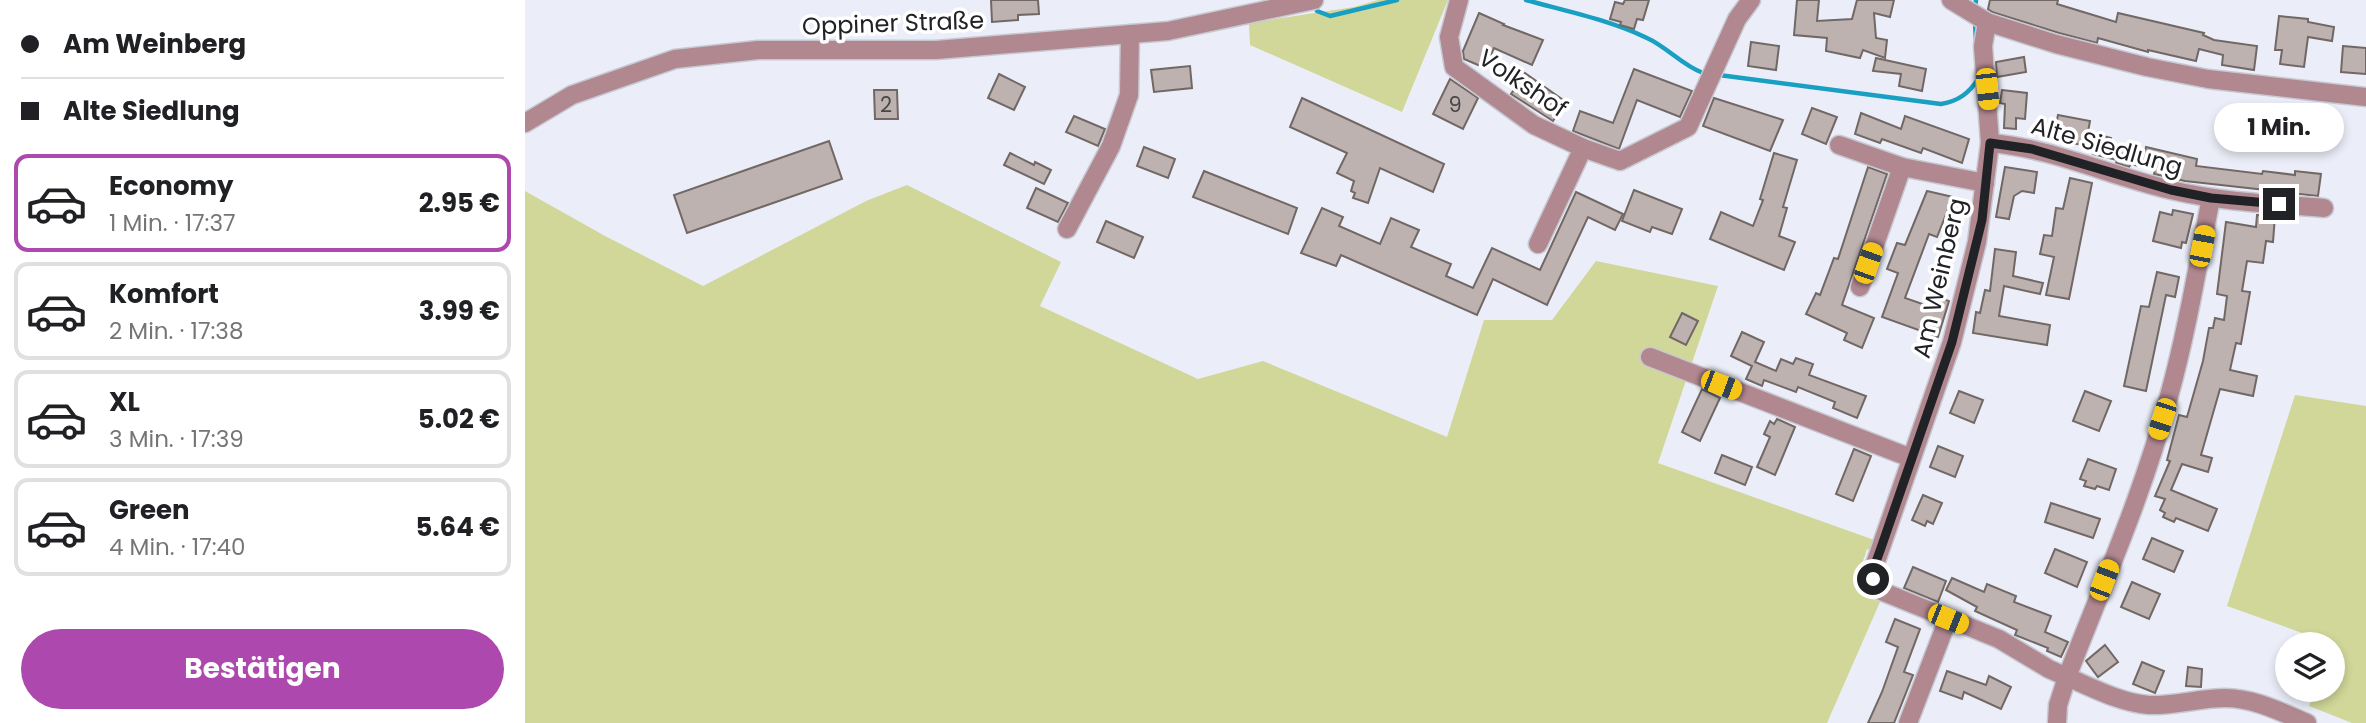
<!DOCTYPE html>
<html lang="de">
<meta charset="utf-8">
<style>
body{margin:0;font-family:Poppins,sans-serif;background:#f6f6f6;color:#202124;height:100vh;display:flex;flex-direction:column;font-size:26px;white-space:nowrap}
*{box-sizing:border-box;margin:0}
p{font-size:23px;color:#757577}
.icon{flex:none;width:38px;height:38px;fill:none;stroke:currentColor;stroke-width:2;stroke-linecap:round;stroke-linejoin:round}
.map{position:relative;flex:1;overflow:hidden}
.details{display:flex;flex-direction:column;background:#fff;width:525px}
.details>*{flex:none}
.guide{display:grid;align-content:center;height:154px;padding:0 21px;background:#fff}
.buttons{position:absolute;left:1750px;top:632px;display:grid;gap:14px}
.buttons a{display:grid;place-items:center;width:70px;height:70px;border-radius:50%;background:#fff;box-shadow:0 4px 10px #0003;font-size:35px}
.end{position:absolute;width:32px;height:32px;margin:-16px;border:9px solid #212226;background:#fff;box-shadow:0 0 0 4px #fff}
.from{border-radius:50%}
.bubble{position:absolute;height:49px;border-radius:24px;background:#fff;box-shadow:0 4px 10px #0003;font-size:23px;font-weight:700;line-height:49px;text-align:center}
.car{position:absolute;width:21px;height:42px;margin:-21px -10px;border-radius:9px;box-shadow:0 0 5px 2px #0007;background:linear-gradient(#f5c518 24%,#345 0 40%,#f5c518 0 76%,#345 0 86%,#f5c518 0)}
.guide b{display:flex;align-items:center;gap:24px;height:66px;font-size:26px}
.guide b+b{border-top:2px solid #e0e0e0}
.guide i{width:18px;height:18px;background:#202124}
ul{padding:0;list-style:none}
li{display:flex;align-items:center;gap:21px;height:98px;margin:0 14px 10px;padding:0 7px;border:4px solid #e0e0e0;border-radius:14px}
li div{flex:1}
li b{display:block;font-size:26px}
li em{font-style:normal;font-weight:700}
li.selected{border-color:#ac48ae}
li>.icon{width:63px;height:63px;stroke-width:1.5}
.action{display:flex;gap:14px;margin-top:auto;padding:14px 21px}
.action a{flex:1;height:80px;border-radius:42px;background:#ac48ae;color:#fff;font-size:28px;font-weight:700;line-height:80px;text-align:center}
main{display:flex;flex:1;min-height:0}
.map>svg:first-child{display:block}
.green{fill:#d0d798}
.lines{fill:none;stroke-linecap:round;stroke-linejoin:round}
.stream{stroke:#189fc2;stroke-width:4.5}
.building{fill:#bdb2af;stroke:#716765;stroke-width:2}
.minor-casing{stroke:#c7c9d2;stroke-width:21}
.minor{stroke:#b18790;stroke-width:18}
.route{stroke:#212226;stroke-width:9}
.labels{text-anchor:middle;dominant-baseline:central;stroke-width:7;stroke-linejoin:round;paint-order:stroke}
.number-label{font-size:21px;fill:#484648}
.street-label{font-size:24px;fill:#212226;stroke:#fff}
</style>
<main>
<section class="details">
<div class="guide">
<b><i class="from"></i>Am Weinberg</b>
<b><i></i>Alte Siedlung</b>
</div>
<ul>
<li class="selected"><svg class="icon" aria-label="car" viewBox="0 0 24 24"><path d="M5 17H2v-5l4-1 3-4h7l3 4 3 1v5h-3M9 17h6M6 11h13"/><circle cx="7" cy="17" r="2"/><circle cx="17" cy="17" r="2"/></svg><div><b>Economy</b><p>1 Min. · 17:37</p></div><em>2.95 €</em></li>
<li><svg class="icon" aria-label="car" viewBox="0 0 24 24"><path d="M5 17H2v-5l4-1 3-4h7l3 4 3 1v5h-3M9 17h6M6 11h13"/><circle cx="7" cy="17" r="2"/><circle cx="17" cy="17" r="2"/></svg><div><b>Komfort</b><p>2 Min. · 17:38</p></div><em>3.99 €</em></li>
<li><svg class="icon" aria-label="car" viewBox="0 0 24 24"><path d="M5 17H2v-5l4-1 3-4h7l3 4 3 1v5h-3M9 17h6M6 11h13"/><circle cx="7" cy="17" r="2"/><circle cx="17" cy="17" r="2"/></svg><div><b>XL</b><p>3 Min. · 17:39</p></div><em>5.02 €</em></li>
<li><svg class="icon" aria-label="car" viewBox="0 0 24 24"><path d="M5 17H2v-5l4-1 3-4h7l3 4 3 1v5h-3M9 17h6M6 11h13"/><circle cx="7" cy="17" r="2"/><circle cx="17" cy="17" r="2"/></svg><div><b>Green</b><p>4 Min. · 17:40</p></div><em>5.64 €</em></li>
</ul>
<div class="action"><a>Bestätigen</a></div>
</section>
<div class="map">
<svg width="1841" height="723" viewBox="0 0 1841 723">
<rect width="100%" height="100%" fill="#ebeef8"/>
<g class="green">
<polygon points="853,0 923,0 877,112 725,45 724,23 829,7"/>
<polygon points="382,185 536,262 515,306 673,379 738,361 922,437 959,320 1027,320 1071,261 1193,286 1133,463 1355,542 1352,552 1342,549 1335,570 1345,574 1337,595 1355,602 1302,723 0,723 0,191 80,236 178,286 341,201"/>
<polygon points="1770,395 1841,406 1841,723 1827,723 1784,706 1790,690 1808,690 1808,644 1702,606"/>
</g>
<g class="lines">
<g class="stream">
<path d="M 1001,0 C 1041,11 1085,20 1122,38 C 1142,47 1158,66 1178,73"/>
<polyline points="1450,10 1451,0"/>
<polyline points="792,11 805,16 872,0"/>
<polyline points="1450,22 1451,42"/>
<path d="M 1194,75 L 1416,104 C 1434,101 1444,93 1454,78"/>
</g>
</g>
<g class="building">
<polygon points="466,0 513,0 514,14 493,15 493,20 467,22"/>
<polygon points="1100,0 1124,0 1118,20 1112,19 1109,29 1095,25 1096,22 1085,19 1090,2 1098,4"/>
<polygon points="1272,0 1294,0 1292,21 1327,19 1332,0 1369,0 1365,17 1349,13 1351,38 1362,40 1360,58 1338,50 1335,58 1301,51 1302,38 1269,35"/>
<polygon points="1465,0 1533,0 1532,4 1591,22 1593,13 1679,33 1678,35 1689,40 1732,46 1729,70 1697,65 1698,55 1674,49 1671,61 1623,50 1623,52 1573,38 1572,43 1534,33 1467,12 1463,9"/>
<polygon points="954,13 979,24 978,25 1018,40 1007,65 969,48 960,68 939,59 938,51"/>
<polygon points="1754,16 1783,19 1783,22 1809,27 1807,41 1783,37 1779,67 1755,64 1757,50 1750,50"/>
<polygon points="1226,42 1254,46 1251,70 1223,66"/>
<polygon points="1818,46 1841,48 1841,74 1816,72"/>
<polygon points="1499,57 1501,72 1472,77 1471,62"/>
<polygon points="1351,58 1401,69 1397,91 1374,86 1376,74 1348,71"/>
<polygon points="665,66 667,88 629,92 626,70"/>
<polygon points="1109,69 1167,91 1155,117 1112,100 1094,149 1048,131 1055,111 1088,123"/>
<polygon points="1000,73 1041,102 1028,121 986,94"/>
<polygon points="474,74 500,87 489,110 463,98"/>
<polygon points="925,79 953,98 938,129 908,114"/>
<polygon points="349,90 372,90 373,119 350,119"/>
<polygon points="1477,90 1502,93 1500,119 1491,118 1491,129 1479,128 1480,104 1475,103"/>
<polygon points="777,98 919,164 908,192 855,168 843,203 828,198 830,193 826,191 829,181 812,173 822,153 765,127"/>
<polygon points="1189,98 1258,120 1245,151 1178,126"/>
<polygon points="1287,108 1312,117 1301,144 1277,134"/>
<polygon points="1336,113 1376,129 1380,116 1444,139 1437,163 1398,148 1396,153 1357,139 1355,143 1330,134"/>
<polygon points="1533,115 1565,121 1563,132 1586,138 1585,144 1620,152 1621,147 1672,159 1671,166 1737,174 1738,171 1770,175 1770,171 1796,174 1793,196 1660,181 1629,174 1630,170 1606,164 1604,167 1591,163 1592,160 1568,154 1570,147 1528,140"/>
<polygon points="549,116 580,129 573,146 541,132"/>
<polygon points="304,141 317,179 162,233 149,195"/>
<polygon points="619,147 650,159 643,178 612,166"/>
<polygon points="485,153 509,165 510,162 526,170 519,184 479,165"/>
<polygon points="1249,153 1272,160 1258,207 1262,208 1254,236 1270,242 1259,270 1185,239 1196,212 1228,226 1238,200 1235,199"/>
<polygon points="1343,167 1362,174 1317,305 1349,318 1337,348 1319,340 1322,333 1281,314 1291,293 1295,295 1309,258 1313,259"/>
<polygon points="1480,167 1512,172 1509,193 1497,191 1489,196 1484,219 1471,217"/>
<polygon points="679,171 772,208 763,234 668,197"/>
<polygon points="1545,178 1567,183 1544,299 1521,295 1529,257 1515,254 1519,235 1527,236 1531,208 1538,209"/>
<polygon points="511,188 543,203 533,222 502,208"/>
<polygon points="1109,190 1157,209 1147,234 1127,227 1125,232 1097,221"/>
<polygon points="1402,191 1428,197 1412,237 1404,234 1380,298 1403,306 1407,295 1424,301 1413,337 1357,317 1373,273 1362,269 1372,243 1380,245"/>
<polygon points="1051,192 1098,214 1090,230 1063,217 1022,305 968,279 952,315 816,255 811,266 776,253 797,208 818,217 814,226 855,244 866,218 894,230 886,247 926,264 921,276 948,288 967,248 1015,270"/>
<polygon points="1648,210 1668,214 1661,243 1657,242 1656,248 1628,241 1635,212 1647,215"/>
<polygon points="1732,215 1750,216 1748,242 1741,241 1738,263 1722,261 1717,291 1725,292 1716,344 1711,343 1705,370 1732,376 1728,396 1695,389 1676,455 1687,458 1683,472 1657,464 1646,490 1692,509 1683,531 1651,518 1649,522 1638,517 1640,513 1635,510 1640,499 1630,496 1645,461 1642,460 1654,415 1662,417 1678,361 1684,328 1688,328 1690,318 1699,320 1702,296 1692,294 1701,222 1731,227"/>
<polygon points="581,221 618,237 609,258 572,242"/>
<polygon points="1470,249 1491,252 1488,276 1518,283 1515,294 1479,286 1474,316 1525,325 1522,345 1448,333 1451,312 1455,313 1460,290 1465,291"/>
<polygon points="1632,272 1654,277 1650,297 1641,295 1621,391 1599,386 1616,306 1624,307"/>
<polygon points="1157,313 1173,321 1161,345 1145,337"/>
<polygon points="1217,332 1239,342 1230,362 1251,371 1256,359 1268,364 1271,358 1288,364 1284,375 1341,396 1332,418 1308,408 1310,402 1273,387 1271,392 1239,380 1237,386 1221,379 1227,366 1206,356"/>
<polygon points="1177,389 1195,398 1175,441 1157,432"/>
<polygon points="1434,391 1458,400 1449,423 1425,413"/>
<polygon points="1560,391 1586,401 1574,431 1548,421"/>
<polygon points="1252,419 1270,427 1250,475 1232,467 1245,437 1239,434 1245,421 1249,424"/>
<polygon points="1413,446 1438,456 1430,477 1405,467"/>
<polygon points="1329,449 1346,456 1328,501 1311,494"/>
<polygon points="1197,455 1227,467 1220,485 1190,473"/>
<polygon points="1563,459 1591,469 1584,490 1572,486 1570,489 1559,486 1561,481 1555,479"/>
<polygon points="1398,495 1417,503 1408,524 1402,521 1400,526 1387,520"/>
<polygon points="1526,503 1575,519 1568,538 1520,522"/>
<polygon points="1627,538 1658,551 1649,572 1618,559"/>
<polygon points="1530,549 1562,562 1552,587 1520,573"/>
<polygon points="1388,567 1421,581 1413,602 1379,588"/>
<polygon points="1427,578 1459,592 1462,584 1491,596 1489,602 1526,616 1520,632 1543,642 1536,657 1522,651 1523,648 1490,635 1492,630 1450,611 1452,607 1421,590"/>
<polygon points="1607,582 1635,594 1624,619 1596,607"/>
<polygon points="1370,619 1395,629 1379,672 1388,675 1369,723 1343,723 1357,692 1373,647 1361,642"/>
<polygon points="1580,645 1593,662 1573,677 1561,661"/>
<polygon points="1617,662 1639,671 1630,693 1608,684"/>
<polygon points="1663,667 1677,669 1676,687 1661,686"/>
<polygon points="1422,671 1461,685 1464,676 1486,687 1476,709 1439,692 1437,699 1415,691"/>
</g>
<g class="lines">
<g class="minor-casing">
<g id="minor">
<polyline points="934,0 924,37 929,67 1009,125 1058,148 1095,161 1163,127 1212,19 1226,0"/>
<polyline points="1426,0 1462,22 1531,44 1622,67 1683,79 1841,97"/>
<path d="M 1462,22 L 1458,46 L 1465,143 L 1452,242 L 1427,342 L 1348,570 L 1348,579 L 1356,591 L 1474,639 L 1524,669 L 1542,677 C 1578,584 1619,492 1644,396 C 1662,331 1673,264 1686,198"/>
<polyline points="0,123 47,95 150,59 233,50 411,50 643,31 789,0"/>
<path d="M 1465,143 C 1527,148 1585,176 1646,190 C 1696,202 1748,204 1799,208"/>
<polyline points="1314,145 1377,167"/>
<polyline points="542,229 586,146 604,95 605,34"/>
<polyline points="1013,244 1058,148"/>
<polyline points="1335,287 1377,167 1460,183"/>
<polyline points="1125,357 1386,458"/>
<polyline points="1383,723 1423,619"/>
<path d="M 1532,723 L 1533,705 L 1542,677 C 1568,688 1596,703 1624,705 C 1650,706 1674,698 1700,698 C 1729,698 1756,712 1782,723"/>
</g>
</g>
<use href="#minor" class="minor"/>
</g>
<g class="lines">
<polyline class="route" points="1348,579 1348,570 1356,548 1427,342 1457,220 1465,143 1507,149 1646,190 1686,198 1754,204"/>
</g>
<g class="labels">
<g class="number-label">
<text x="361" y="104">2</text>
<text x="930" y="104">9</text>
</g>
<g class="street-label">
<text transform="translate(368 23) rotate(-2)">Oppiner Straße</text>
<text transform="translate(998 83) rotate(34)">Volkshof</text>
<text transform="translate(1582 146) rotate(16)">Alte Siedlung</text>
<text transform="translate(1414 278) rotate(-77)">Am Weinberg</text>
</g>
</g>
</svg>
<div class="buttons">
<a><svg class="icon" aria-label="layers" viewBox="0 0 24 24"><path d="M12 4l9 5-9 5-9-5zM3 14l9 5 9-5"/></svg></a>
</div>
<i class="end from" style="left:1348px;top:579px"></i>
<i class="end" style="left:1754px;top:204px"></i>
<div class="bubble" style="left:1689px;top:103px;width:130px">1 Min.</div>
<i class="car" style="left:1462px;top:89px;rotate:174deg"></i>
<i class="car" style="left:1677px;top:246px;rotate:11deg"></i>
<i class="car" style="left:1343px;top:263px;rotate:19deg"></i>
<i class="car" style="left:1196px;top:385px;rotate:111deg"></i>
<i class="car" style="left:1637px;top:419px;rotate:198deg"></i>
<i class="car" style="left:1579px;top:580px;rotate:21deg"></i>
<i class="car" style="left:1423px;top:619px;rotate:112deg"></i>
</div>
</main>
